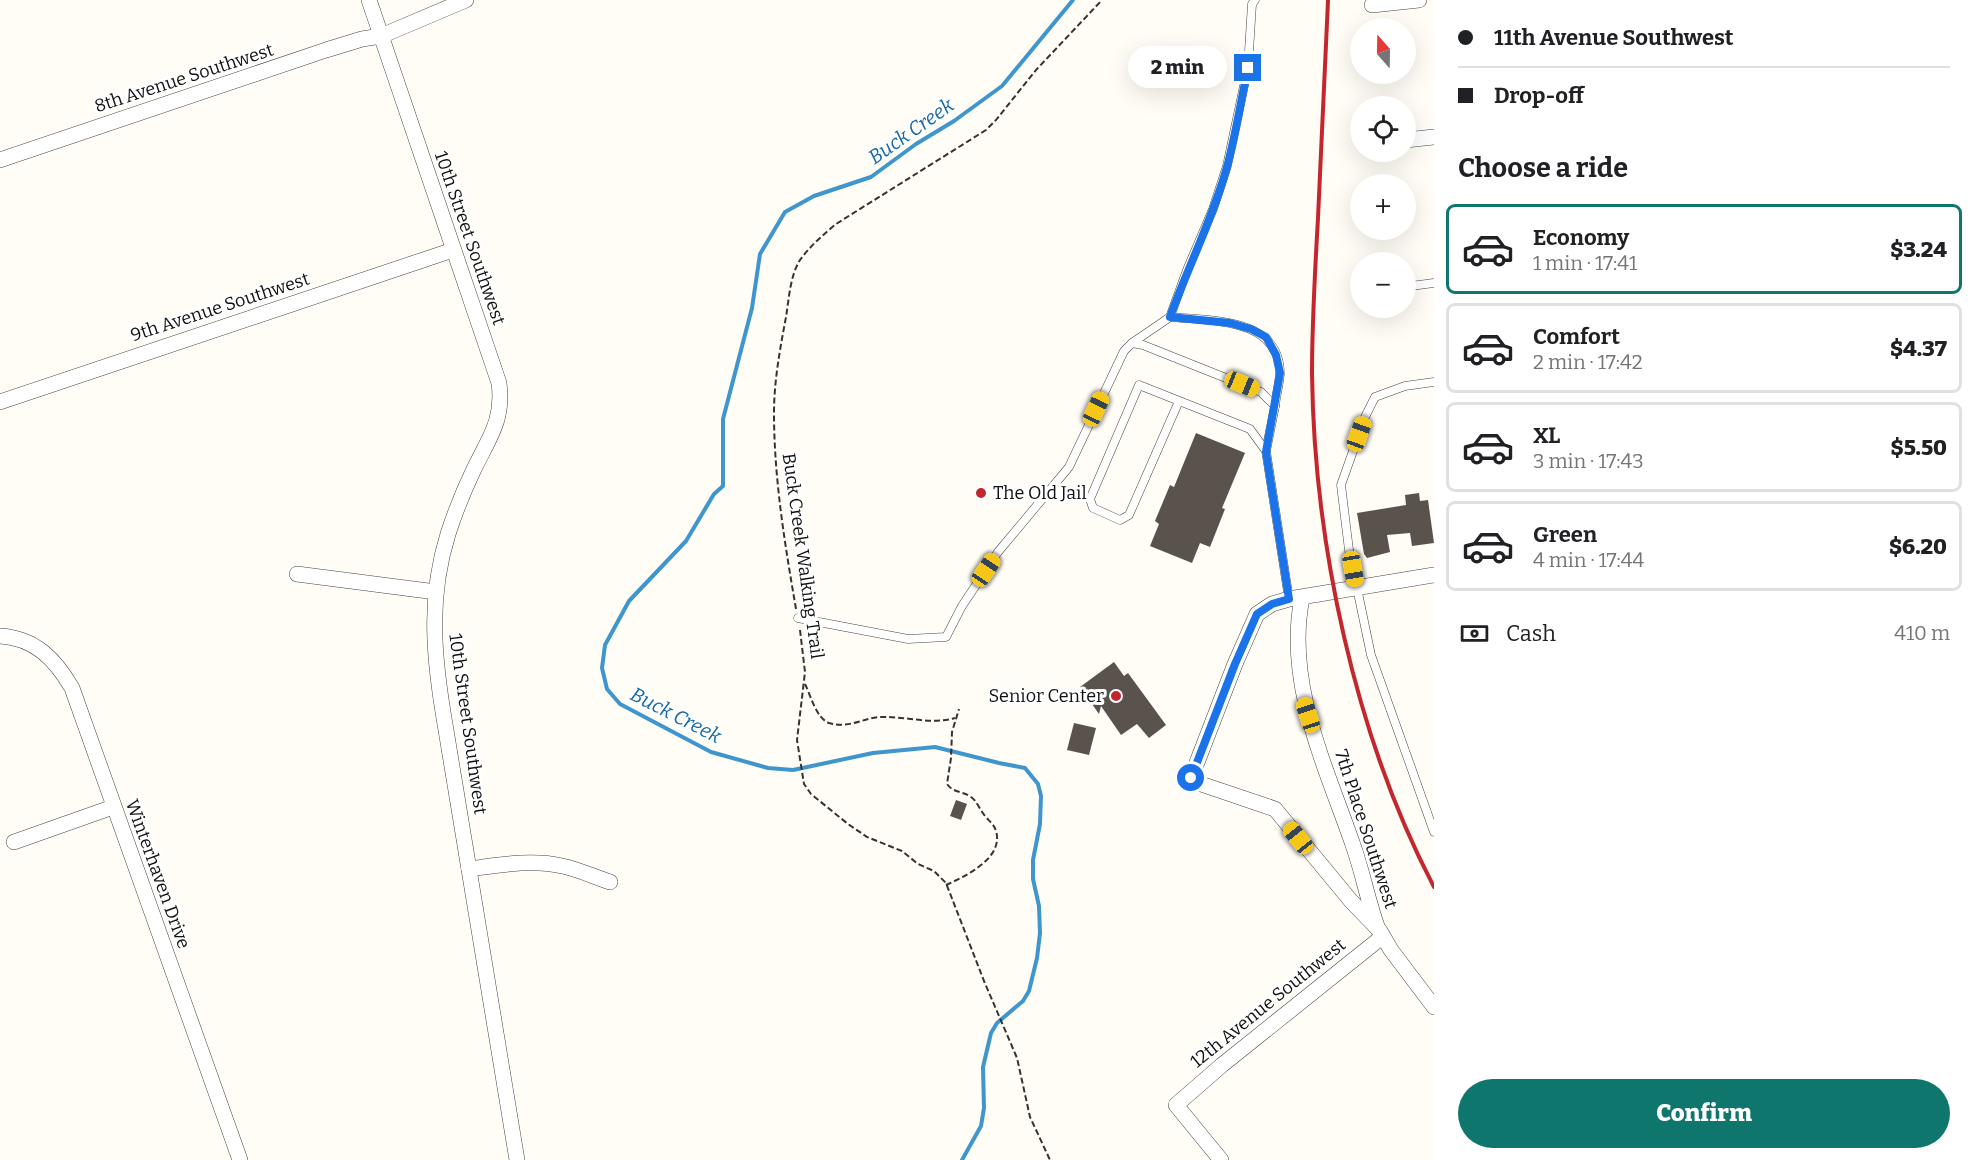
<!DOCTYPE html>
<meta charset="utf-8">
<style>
body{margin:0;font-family:Bitter,serif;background:#f2f2f2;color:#202124;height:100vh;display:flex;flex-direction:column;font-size:22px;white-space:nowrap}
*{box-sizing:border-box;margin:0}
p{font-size:20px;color:#757577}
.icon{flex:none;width:33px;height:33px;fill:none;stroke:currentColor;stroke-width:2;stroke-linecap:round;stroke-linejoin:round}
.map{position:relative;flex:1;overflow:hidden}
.drawer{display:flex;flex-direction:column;background:#fff;width:540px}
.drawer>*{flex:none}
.hud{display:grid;align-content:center;height:132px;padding:0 24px;background:#fff}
.needle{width:39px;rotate:340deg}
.buttons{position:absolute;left:1350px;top:18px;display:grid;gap:12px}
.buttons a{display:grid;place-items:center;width:66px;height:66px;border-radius:50%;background:#fff;box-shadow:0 6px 24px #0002;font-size:30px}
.end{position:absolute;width:27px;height:27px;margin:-14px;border:8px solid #1a73e8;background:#fff;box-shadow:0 0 0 3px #fff}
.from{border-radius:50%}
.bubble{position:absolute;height:42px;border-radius:21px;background:#fff;box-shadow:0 6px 24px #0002;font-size:20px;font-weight:800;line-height:42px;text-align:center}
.car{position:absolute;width:18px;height:36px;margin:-18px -9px;border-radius:8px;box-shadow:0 0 4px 2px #0007;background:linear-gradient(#f5c518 24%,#345 0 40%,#f5c518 0 76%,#345 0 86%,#f5c518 0)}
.hud b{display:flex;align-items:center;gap:21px;height:57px;font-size:22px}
.hud b+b{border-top:2px solid #e0e0e0}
.hud i{width:15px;height:15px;background:#202124}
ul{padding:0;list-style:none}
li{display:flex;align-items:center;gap:18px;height:90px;margin:0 12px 9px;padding:0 12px;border:3px solid #e0e0e0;border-radius:9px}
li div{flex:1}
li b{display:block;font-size:22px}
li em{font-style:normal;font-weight:800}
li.current{border-color:#0f766e}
li>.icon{width:54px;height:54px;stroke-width:1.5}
h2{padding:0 24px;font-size:27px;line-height:72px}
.pay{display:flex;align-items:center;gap:15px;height:66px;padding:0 24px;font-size:22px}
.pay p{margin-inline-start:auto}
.button{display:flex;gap:12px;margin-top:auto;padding:12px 24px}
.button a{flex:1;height:69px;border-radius:36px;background:#0f766e;color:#fff;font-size:24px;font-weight:800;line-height:69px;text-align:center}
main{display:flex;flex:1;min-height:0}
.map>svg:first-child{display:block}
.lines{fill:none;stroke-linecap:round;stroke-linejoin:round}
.stream{stroke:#3f96cf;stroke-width:4}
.building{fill:#5a524d}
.lane-casing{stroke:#444;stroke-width:9}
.street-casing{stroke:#444;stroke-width:16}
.path{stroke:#333;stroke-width:2;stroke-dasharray:6 3;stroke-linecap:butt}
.lane{stroke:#fff;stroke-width:8}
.street{stroke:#fff;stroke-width:15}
.rail{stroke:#c4262e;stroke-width:4}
.route{stroke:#1a73e8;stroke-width:8}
.poi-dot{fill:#c4262e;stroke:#fff;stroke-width:2}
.labels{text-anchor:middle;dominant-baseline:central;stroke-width:6;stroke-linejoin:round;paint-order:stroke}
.street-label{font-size:18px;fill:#111;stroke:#fff}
.poi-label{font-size:18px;fill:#111;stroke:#fff;text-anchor:start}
.water-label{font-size:20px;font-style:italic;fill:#1768a6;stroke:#fff}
</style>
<main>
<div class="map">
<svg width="1434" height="1160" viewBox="0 0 1434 1160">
<rect width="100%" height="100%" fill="#fffdf5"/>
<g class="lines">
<polyline class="stream" points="962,1160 981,1126 984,1108 983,1067 991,1033 997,1023 1023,1001 1029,991 1037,958 1040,933 1039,906 1033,879 1033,860 1040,824 1041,796 1038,784 1025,768 999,763 935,747 873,753 793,770 768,768 711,752 620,704 607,689 602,668 605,645 629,601 686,541 714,494 723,486 723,419 752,308 760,254 785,212 814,196 871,177 916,144 954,121 1002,86 1073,0"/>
</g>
<g class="building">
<polygon points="1196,433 1245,453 1222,508 1225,509 1210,547 1200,543 1192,563 1150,546 1159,524 1155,521 1170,485 1174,487"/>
<polygon points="1419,493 1420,501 1428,500 1434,543 1412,546 1410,533 1387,535 1390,552 1367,558 1364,554 1357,513 1406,505 1405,495"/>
<polygon points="1114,662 1124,676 1128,673 1166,725 1149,738 1137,724 1121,735 1101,706 1099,714 1080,687"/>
<polygon points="1074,723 1096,728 1089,755 1067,750"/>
<polygon points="956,800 967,804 961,820 950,816"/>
</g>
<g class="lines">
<g class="lane-casing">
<g id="lane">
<polyline points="1411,286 1434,283"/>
<path d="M 1170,317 C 1211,321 1280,317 1280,374 C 1279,385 1276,396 1275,406"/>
<polyline points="1132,343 1170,317 1187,270 1213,209 1227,166 1248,67 1252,4 1255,0"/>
<polyline points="1434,382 1405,386 1375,397 1365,417 1341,485 1349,550 1371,655 1434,832"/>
<polyline points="1179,401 1129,515 1120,520 1093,508 1090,499 1139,385 1250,429 1266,451 1289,599"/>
<polyline points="798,618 908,639 946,637 962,606 998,552 1069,467 1124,351 1132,343 1143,345 1261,392 1275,406 1266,451"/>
</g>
</g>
<g class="street-casing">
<g id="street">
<path d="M 369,0 L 499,383 C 504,420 489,438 474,469 C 464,490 455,512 448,534 C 429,595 433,650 443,712 L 517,1160"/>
<polyline points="1372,5 1419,0"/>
<polyline points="1406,140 1434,137"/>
<polyline points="0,160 326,50 362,39 381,36 466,0"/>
<polyline points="0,402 453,250"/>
<polyline points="297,574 436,592"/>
<polyline points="1434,575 1289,599 1272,604 1257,614 1235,664 1191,778 1201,784 1275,809 1351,901 1380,931 1391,950 1434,1007"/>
<path d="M 1302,598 C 1285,683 1326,767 1353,845 C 1363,873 1368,902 1378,929"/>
<path d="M 0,636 C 35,638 55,659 72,688 L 240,1160"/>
<polyline points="14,842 113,807"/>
<path d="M 469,869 C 499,865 532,859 562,866 C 578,869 594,877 610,882"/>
<polyline points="1221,1160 1176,1105 1222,1065 1382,937"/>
</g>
</g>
<g class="path">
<path d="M 796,609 C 785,545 774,479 774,413 C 774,381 780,349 786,317 C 789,299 790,276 800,260 C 810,246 823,235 836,224 L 986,130 L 996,120 L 1036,70 L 1102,0"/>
<polyline points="800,630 805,672 797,740 804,784 811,794 848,824 867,837 902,851 918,864 934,871 946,883 984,981 1017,1058 1030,1117 1050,1160"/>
<path d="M 805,684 C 811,696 816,718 829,723 C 848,729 863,718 880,717 C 905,716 930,725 955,718"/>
<path d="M 946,885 C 966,876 1004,858 996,831 C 994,824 989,821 985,816 C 980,810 977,801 971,797 C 963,791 953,793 947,784 L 951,758 L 952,732 L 959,709"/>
</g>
<use href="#lane" class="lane"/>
<use href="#street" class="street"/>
<path class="rail" d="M 1328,0 C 1325,73 1321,146 1318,218 C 1315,270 1312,321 1312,373 C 1314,543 1355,736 1434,887"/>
</g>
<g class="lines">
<path class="route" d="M 1191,778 L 1235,664 L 1257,614 L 1272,604 L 1289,599 L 1266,452 L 1280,373 L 1276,355 L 1266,337 L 1251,329 L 1230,323 L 1170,317 C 1188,267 1213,218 1227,167 C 1236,134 1241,100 1248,68"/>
</g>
<g class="poi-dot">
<circle cx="981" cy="493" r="6"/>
<circle cx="1116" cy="696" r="6"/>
</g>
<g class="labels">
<g class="street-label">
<text transform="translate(184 78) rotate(-18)">8th Avenue Southwest</text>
<text transform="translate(470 238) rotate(71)">10th Street Southwest</text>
<text transform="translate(220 307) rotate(-18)">9th Avenue Southwest</text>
<text transform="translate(803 556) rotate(82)">Buck Creek Walking Trail</text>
<text transform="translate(468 724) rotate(82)">10th Street Southwest</text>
<text transform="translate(1366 829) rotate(72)">7th Place Southwest</text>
<text transform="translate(158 874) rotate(70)">Winterhaven Drive</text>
<text transform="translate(1268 1003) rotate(-39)">12th Avenue Southwest</text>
</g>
<g class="poi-label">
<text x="993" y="493">The Old Jail</text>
<text x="1104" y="696" text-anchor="end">Senior Center</text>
</g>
<g class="water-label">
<text transform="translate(911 131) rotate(-35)">Buck Creek</text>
<text transform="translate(676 715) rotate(27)">Buck Creek</text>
</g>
</g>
</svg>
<div class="buttons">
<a><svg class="needle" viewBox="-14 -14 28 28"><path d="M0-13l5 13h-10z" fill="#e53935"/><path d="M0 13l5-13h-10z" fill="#757577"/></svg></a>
<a><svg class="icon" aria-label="locate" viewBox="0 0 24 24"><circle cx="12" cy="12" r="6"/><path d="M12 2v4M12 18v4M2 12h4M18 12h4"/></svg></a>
<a>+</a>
<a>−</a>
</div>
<i class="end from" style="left:1191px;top:778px"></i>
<i class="end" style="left:1248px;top:68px"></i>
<div class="bubble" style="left:1128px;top:46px;width:99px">2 min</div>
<i class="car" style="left:1242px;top:384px;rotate:112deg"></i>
<i class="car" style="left:1096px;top:409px;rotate:25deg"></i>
<i class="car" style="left:1359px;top:434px;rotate:20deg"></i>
<i class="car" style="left:1353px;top:569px;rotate:170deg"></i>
<i class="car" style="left:986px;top:570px;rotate:34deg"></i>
<i class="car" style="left:1308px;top:715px;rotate:342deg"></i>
<i class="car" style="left:1298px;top:838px;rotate:321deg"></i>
</div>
<section class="drawer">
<div class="hud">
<b><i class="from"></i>11th Avenue Southwest</b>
<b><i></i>Drop-off</b>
</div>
<h2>Choose a ride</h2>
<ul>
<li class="current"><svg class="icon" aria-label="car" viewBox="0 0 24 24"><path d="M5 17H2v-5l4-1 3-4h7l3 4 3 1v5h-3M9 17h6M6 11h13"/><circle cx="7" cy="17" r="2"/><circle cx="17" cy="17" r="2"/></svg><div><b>Economy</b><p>1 min · 17:41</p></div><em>$3.24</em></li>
<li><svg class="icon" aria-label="car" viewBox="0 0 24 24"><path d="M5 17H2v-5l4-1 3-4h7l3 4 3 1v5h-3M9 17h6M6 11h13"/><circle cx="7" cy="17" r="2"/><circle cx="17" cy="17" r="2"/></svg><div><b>Comfort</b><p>2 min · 17:42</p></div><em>$4.37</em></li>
<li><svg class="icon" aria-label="car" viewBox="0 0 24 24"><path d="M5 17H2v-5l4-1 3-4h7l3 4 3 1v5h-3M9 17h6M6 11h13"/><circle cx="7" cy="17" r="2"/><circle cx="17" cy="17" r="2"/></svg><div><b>XL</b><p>3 min · 17:43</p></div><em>$5.50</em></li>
<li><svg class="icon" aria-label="car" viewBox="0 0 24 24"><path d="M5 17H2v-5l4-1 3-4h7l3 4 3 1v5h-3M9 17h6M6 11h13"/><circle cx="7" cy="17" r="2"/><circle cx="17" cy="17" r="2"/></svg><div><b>Green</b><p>4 min · 17:44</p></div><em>$6.20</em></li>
</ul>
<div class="pay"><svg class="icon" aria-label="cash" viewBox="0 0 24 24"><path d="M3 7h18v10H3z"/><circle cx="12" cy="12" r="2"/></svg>Cash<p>410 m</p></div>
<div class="button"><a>Confirm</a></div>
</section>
</main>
